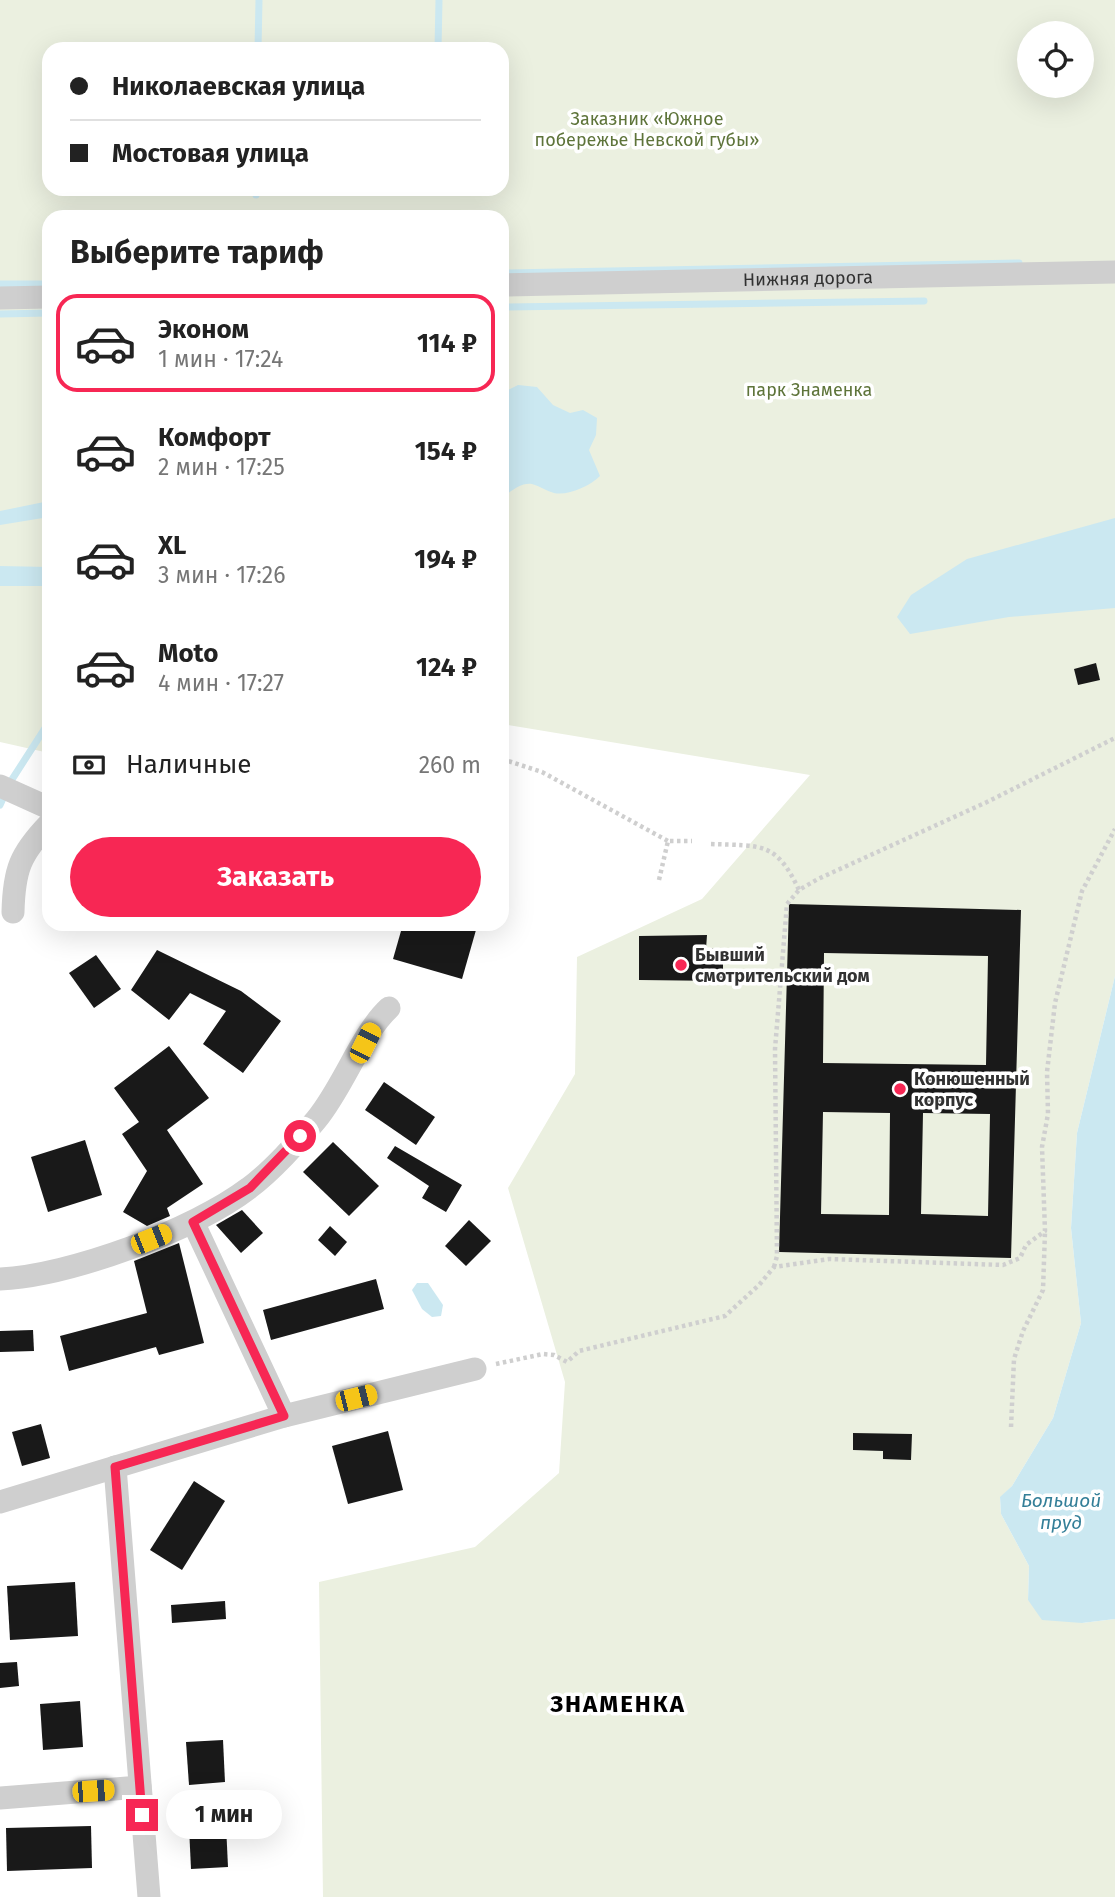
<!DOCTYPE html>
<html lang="ru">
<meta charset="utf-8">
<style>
body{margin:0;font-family:"Fira Sans",sans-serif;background:#f6f6f6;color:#222;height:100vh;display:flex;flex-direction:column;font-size:26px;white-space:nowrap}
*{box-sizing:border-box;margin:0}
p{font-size:23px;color:#767676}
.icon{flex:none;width:38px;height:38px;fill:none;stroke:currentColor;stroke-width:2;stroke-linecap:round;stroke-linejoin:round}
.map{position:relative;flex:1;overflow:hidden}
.side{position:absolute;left:42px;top:210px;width:467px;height:721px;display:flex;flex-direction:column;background:#fff;border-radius:21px;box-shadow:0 7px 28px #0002}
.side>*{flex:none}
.hud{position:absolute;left:42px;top:42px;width:467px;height:154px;border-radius:21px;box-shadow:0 7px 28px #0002;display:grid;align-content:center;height:154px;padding:0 28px;background:#fff}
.controls{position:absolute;left:1017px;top:21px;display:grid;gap:14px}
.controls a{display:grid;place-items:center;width:77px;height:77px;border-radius:50%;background:#fff;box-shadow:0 7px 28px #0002;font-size:35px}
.end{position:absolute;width:32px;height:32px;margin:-16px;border:9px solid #f72754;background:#fff;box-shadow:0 0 0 4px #fff}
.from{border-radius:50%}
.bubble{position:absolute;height:49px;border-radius:24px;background:#fff;box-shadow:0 7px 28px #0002;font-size:23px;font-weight:700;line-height:49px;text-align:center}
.car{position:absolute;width:21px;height:42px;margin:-21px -10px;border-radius:9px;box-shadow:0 0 5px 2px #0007;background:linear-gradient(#f5c518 24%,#345 0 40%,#f5c518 0 76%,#345 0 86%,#f5c518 0)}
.hud b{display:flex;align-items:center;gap:24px;height:66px;font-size:26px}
.hud b+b{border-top:2px solid #e0e0e0}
.hud i{width:18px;height:18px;background:#222}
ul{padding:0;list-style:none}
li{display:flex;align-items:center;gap:21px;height:98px;margin:0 14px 10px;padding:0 14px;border:4px solid transparent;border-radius:21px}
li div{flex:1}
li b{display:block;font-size:26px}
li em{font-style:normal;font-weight:700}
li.current{border-color:#f72754}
li>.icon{width:63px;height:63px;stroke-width:1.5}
h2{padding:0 28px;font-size:32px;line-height:84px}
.pay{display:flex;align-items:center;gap:18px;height:77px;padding:0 28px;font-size:26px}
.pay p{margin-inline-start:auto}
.button{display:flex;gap:14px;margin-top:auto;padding:14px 28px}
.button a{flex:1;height:80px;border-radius:42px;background:#f72754;color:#fff;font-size:28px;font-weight:700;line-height:80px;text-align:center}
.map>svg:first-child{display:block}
.green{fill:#ebf0e0;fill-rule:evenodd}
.water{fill:#cbe8f1}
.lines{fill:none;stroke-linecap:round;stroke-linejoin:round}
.stream{stroke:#cbe8f1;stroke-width:7}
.building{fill:#191919;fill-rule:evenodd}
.path{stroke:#cfcfcf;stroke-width:4.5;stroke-dasharray:3.5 3.5;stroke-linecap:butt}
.minor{stroke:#cfcfcf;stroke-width:23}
.route{stroke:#f72754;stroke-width:9}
.poi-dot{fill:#f72754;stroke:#fff;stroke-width:2.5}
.labels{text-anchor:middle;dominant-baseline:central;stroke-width:7;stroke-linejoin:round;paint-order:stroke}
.park-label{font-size:18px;fill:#5e743a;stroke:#fff}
.street-label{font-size:18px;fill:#323232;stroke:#fff}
.poi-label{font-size:18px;font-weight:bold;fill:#323232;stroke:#fff;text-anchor:start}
.water-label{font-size:19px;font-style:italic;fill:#347f98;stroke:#fff}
.district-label{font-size:24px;font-weight:bold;letter-spacing:2px;fill:#000;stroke:#fff}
</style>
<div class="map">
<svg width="1115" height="1897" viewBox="0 0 1115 1897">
<rect width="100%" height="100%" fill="#fff"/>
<path class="green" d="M 0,0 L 1115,0 L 1115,976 L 1077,1133 L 1071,1228 L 1081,1323 L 1053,1418 L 1012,1486 L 1000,1498 L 1001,1514 L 1029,1566 L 1028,1600 L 1082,1623 L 1115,1619 L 1115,1897 L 323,1897 L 319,1582 L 475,1547 L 559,1473 L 565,1382 L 508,1188 L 575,1074 L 577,957 L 702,899 L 810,775 L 502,724 L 502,217 L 49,217 L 49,753 L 0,742 ZM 1029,33 L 1082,33 L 1082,86 L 1029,86 ZM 49,49 L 502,49 L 502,189 L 49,189 Z"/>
<g class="water">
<path d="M 518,385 L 537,387 L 553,405 L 570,413 L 583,410 L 597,418 L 596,435 L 589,450 L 600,476 C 590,486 568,496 554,493 C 546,491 540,486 532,484 C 521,482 510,492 502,498 L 502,393 Z"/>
<polygon points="49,501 49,517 0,525 0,511"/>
<polygon points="1115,518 1115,608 1009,617 910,634 897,617 911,595 967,559"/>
<polygon points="0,566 49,567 49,586 0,586"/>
<polygon points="1115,976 1115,1619 1082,1623 1042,1620 1028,1600 1029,1566 1001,1514 1000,1497 1012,1486 1053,1418 1081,1323 1071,1228 1077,1133"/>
<polygon points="417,1283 428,1283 443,1305 441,1316 432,1317 422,1309 412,1290"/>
</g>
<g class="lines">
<g class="stream">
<polyline points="258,49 259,0"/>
<polyline points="438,49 439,0"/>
<polyline points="256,195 256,189"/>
<polyline points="502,273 1019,263"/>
<polyline points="0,284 49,284"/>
<polyline points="502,307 924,301"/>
<polyline points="0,314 49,313"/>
<polyline points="0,805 11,781 49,722"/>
</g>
</g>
<g class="building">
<polygon points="1096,663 1100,680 1078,685 1074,669"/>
<path d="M 789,904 L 1021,910 L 1011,1258 L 779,1252 ZM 824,953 L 988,956 L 986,1065 L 823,1063 ZM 823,1112 L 890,1113 L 889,1215 L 821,1214 ZM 923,1113 L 990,1114 L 988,1216 L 921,1214 Z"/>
<polygon points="403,924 454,924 476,930 462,979 393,959"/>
<polygon points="707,935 706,949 723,948 723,981 639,980 639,936"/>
<polygon points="157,950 241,991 281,1021 243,1073 203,1044 226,1011 190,993 169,1020 131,990"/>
<polygon points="96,955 121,989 94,1008 69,973"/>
<polygon points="169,1046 209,1098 167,1130 203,1184 167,1208 170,1216 147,1226 123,1212 147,1171 122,1134 139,1122 114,1088"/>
<polygon points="384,1082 435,1117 416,1145 365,1110"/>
<polygon points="85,1140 102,1195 48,1212 31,1157"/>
<polygon points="333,1142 379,1186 349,1216 303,1172"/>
<polygon points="395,1146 462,1185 446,1212 422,1198 429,1186 387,1158"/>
<polygon points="242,1210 263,1233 241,1253 216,1225"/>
<polygon points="469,1220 491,1241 466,1266 445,1246"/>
<polygon points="330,1226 347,1242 335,1256 318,1240"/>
<polygon points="179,1243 204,1343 159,1355 156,1347 69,1371 60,1336 147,1313 134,1261"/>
<polygon points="376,1279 384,1309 271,1340 263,1310"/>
<polygon points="33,1330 34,1351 0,1352 0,1331"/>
<polygon points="41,1424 50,1458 22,1466 12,1432"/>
<polygon points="388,1431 403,1490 348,1504 332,1446"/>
<polygon points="853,1433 912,1434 911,1460 883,1459 883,1451 853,1450"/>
<polygon points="194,1481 225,1501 182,1570 150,1550"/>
<polygon points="75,1582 78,1636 10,1640 7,1586"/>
<polygon points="225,1601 226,1619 172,1623 171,1605"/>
<polygon points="17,1662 19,1686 0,1688 0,1663"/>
<polygon points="80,1701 83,1747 43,1750 40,1704"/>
<polygon points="223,1740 225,1782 189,1785 186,1742"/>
<polygon points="226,1825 228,1867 191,1869 189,1827"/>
<polygon points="91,1826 92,1868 7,1871 6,1828"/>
</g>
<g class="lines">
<g class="path">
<polyline points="502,759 542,772 668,841"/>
<path d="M 711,844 C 761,846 776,841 799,890"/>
<polyline points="659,880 668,841 692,841"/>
<polyline points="774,1267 777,1256 775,1049 787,904 799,890 818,879 987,802 1115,738"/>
<polyline points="496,1364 543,1354 554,1355 567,1362 579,1351 725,1316 759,1285 774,1267 829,1259 1003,1265 1020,1258 1026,1245 1045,1231 1042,1147 1048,1114 1047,1072 1055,1003 1082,891 1115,829"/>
<polyline points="1011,1427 1014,1359 1023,1331 1043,1290 1045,1232"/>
</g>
<g class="minor">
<path id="s1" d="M 502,285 L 1115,272"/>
<polyline points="0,298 49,297"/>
<polyline points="0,786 49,808"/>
<path d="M 13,912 C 14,870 20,854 49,824"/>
<polyline points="193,1222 284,1416"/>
<path d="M 0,1279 C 69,1276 194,1230 249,1188 C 271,1172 299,1141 316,1120 C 343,1088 361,1034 389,1008"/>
<polyline points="115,1467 149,1897"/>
<polyline points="0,1502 284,1416 475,1369"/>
<polyline points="0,1798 140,1787"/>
</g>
</g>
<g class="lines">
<polyline class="route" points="142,1815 115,1467 284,1416 193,1222 250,1188 300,1136"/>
</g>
<g class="poi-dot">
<circle cx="681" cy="965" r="7"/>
<circle cx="900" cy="1089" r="7"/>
</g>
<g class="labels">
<g class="park-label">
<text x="647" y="119">Заказник «Южное<tspan x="647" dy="21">побережье Невской губы»</tspan></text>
<text x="809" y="390">парк Знаменка</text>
</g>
<g class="street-label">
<text stroke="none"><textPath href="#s1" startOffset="306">Нижняя дорога</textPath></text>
</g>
<g class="poi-label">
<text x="695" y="955">Бывший<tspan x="695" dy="21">смотрительский дом</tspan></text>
<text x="914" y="1079">Конюшенный<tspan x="914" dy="21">корпус</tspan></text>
</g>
<g class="water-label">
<text x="1061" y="1500">Большой<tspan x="1061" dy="22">пруд</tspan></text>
</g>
<g class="district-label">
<text x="618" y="1704">ЗНАМЕНКА</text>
</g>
</g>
</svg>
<div class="controls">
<a><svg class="icon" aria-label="locate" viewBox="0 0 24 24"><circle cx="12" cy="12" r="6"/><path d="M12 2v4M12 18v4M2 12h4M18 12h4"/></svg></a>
</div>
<i class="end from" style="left:300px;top:1136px"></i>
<i class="end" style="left:142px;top:1815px"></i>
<div class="bubble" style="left:166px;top:1790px;width:116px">1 мин</div>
<i class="car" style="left:365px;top:1043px;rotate:27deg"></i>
<i class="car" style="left:151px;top:1239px;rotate:68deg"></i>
<i class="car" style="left:356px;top:1398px;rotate:76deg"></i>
<i class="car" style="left:93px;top:1791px;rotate:86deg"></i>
<div class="hud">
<b><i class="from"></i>Николаевская улица</b>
<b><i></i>Мостовая улица</b>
</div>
<section class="side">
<h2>Выберите тариф</h2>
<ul>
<li class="current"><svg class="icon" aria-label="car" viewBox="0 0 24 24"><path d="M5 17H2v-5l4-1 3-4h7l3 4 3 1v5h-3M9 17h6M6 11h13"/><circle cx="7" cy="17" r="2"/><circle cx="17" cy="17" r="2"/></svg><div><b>Эконом</b><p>1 мин · 17:24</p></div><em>114 ₽</em></li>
<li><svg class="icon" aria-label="car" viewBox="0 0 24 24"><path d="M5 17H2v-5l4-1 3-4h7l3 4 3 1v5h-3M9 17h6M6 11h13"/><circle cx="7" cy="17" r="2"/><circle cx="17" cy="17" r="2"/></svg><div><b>Комфорт</b><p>2 мин · 17:25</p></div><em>154 ₽</em></li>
<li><svg class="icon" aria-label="car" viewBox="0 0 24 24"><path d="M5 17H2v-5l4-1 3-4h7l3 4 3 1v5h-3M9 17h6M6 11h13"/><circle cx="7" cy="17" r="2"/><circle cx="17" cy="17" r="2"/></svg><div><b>XL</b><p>3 мин · 17:26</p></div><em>194 ₽</em></li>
<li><svg class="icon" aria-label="car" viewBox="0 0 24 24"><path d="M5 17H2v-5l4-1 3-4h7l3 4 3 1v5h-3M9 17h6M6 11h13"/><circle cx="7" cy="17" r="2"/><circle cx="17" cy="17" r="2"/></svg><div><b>Moto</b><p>4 мин · 17:27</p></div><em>124 ₽</em></li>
</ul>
<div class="pay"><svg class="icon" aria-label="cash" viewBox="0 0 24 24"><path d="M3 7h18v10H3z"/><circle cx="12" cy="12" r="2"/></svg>Наличные<p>260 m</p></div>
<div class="button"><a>Заказать</a></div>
</section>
</div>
